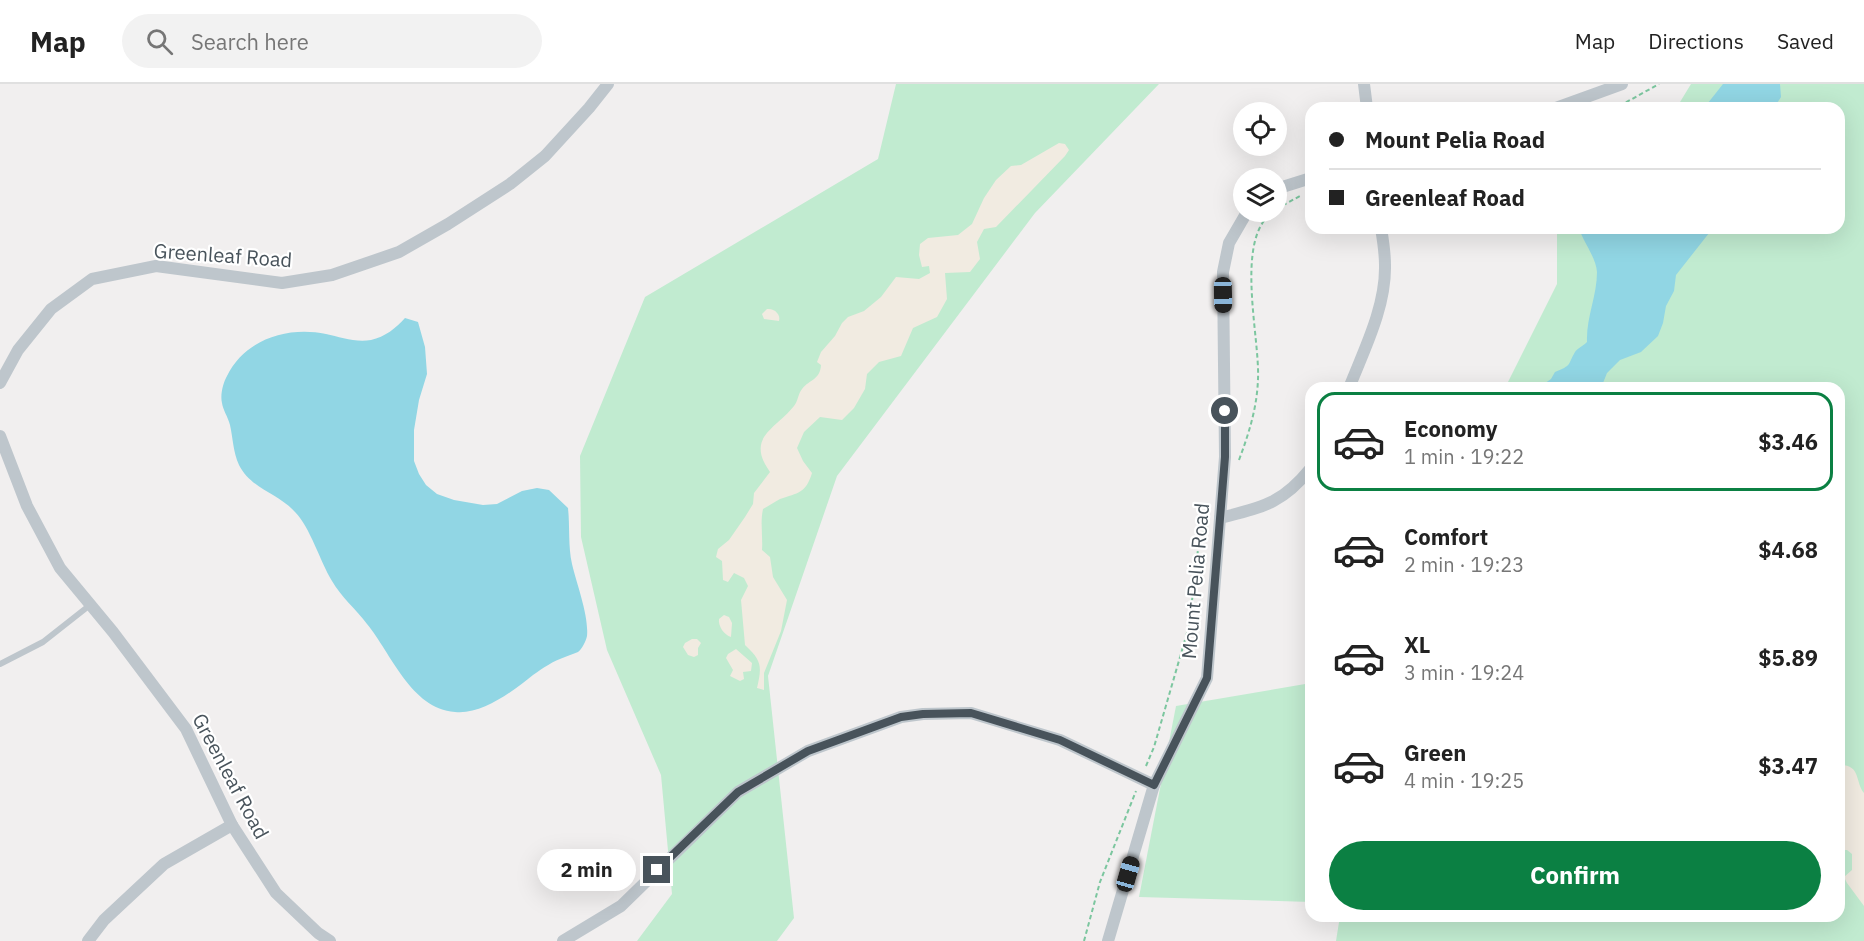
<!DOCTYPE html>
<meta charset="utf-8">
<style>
body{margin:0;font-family:"IBM Plex Sans",sans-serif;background:#f2f2f2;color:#222;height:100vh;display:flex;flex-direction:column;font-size:22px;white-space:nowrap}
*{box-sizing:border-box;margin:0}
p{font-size:20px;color:#767676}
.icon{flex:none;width:33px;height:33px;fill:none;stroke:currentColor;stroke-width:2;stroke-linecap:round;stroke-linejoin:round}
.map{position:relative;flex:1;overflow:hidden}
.details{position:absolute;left:1305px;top:298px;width:540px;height:540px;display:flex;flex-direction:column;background:#fff;border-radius:18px;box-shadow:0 6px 24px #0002}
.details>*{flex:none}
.banner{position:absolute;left:1305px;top:18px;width:540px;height:132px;border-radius:18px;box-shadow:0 6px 24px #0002;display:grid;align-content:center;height:132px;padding:0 24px;background:#fff}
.controls{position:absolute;left:1233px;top:18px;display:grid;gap:12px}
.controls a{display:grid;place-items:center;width:54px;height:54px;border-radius:50%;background:#fff;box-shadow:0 6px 24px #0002;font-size:30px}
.end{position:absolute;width:27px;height:27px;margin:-14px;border:8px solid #48535b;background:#fff;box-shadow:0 0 0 3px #fff}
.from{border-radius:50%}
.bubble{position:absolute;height:42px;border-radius:21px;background:#fff;box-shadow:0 6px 24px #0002;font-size:20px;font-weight:700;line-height:42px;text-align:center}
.car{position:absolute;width:18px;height:36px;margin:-18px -9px;border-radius:8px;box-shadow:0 0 4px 2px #0007;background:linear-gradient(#222 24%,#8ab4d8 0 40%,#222 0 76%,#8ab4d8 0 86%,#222 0)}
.banner b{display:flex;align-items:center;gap:21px;height:57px;font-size:22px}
.banner b+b{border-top:2px solid #e0e0e0}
.banner i{width:15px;height:15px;background:#222}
ul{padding:10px 0 0;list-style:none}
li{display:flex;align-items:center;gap:18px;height:99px;margin:0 12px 9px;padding:0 12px;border:3px solid transparent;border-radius:18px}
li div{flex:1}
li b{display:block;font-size:22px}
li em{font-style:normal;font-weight:700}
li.on{border-color:#0b8043}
li>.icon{width:54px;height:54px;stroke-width:1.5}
.cta{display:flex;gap:12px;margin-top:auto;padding:12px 24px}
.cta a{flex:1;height:69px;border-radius:36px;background:#0b8043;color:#fff;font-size:24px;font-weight:700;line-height:69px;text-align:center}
header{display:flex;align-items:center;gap:36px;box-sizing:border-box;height:84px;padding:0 30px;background:#fff;border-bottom:2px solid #e0e0e0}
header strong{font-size:28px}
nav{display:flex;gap:33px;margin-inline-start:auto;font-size:21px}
.search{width:420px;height:54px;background:#f2f2f2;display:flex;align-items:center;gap:15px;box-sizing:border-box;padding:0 21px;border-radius:33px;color:#767676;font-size:22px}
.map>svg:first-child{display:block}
.green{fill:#c1ebd0}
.sand{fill:#f1ebe1}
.water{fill:#91d6e4}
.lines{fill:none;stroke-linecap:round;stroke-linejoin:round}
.path{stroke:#7cc69f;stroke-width:2;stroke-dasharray:4.5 3;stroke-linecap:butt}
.lane{stroke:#bec6cc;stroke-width:6}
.street{stroke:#bec6cc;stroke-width:12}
.route{stroke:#48535b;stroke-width:8}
.labels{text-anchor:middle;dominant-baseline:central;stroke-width:4.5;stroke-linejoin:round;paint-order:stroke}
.street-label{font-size:20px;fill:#48535b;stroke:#fff}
</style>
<header>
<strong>Map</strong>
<div class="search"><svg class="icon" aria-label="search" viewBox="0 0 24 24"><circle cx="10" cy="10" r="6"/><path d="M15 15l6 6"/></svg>Search here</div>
<nav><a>Map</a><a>Directions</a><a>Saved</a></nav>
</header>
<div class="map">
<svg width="1864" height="857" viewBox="0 0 1864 857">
<rect width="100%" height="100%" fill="#f1efef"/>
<g class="green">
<polygon points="896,0 1159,0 1035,129 837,392 768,592 794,834 777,857 637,857 672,810 661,691 607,566 581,453 580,372 645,213 878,75"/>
<polygon points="1691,0 1864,0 1864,857 1336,857 1340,832 1839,832 1839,304 1505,304 1557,200 1557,144 1839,144 1839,24 1669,24 1677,23"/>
<polygon points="1311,599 1311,818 1139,813 1176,622"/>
</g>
<g class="sand">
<path d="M 1059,59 L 1065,60 L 1069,66 L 1065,72 L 996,143 L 984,145 L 977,158 L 980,175 L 970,188 L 945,189 L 947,215 L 937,233 L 913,244 L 901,272 L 879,278 L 867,290 L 865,305 L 854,324 L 842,336 L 820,333 L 804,348 L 797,364 L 803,377 L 812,389 C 806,409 798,409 780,415 C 774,418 769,422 763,425 C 760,439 763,452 762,466 L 770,473 L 773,493 L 787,516 L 781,547 L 764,589 L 764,606 L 757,604 C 762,582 762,577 745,561 L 741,516 L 748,502 L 744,494 L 734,489 L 728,498 L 723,496 L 722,477 L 716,473 L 718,465 L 729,456 L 745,433 L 753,420 L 754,409 L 770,388 C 745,353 776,345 794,322 C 798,317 798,310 802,305 C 810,295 820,296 821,281 L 817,278 L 821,268 L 835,252 L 842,239 L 848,233 L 864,227 L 881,213 L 896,193 L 919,195 L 930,189 L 929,182 L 922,183 L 919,171 L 920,160 L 928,154 L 958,151 L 972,140 L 984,114 L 996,96 L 1011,82 L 1021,81 Z"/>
<path d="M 767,225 C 774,224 781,230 779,237 L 764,235 L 762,230 Z"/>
<path d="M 724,531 L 729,533 L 732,539 L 731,553 C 724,551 718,542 719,535 Z"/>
<polygon points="692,555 697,555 701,559 698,564 698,571 694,573 688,571 683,563 685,559"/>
<polygon points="736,565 752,579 751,587 743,588 744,595 740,597 730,592 733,586 726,574 728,570"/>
<path d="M 1839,681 C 1861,680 1855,698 1864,709 L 1864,822 L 1847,799 L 1844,793 L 1852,786 L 1852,770 L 1847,766 L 1839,766 Z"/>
</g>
<g class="water">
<polygon points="1723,0 1780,0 1781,13 1774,24 1704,24"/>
<path d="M 1579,144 L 1713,144 L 1676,191 L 1674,207 L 1666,222 L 1663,239 L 1658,252 L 1641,268 L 1620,276 L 1607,289 L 1601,304 L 1538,304 L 1551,295 L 1555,288 C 1572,281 1567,282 1575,268 C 1577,265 1584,261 1587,258 C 1586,234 1597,212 1597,188 C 1596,173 1583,158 1579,144 Z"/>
<path d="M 405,234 L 418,238 L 425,263 L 427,290 L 419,316 L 414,346 L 414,377 L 419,390 L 426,401 L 437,410 L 454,416 L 483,421 L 497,420 L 522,407 L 537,404 L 549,406 L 568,424 C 570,443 568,462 572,480 C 577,501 589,532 587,552 C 586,557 582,565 578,568 C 574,570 569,571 565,573 C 553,577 543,584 533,591 C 513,607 482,631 455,628 C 411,625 391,569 367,540 C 356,525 341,513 332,497 C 320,477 310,443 295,428 C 278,409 251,405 239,381 C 233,368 233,354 230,341 C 228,333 223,326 222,319 C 220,311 223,299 227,292 C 245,255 288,242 326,250 C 340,253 356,259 371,256 C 385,253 396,244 405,234 Z"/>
</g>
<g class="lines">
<g class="path">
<polyline points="1612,24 1623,20 1659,0"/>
<polyline points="1276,125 1300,112"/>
<path d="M 1239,376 C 1249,349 1257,324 1258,295 C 1260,253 1234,154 1273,128"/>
<polyline points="1146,682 1154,663 1189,542 1199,457 1207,442"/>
<polyline points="1084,857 1100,798 1136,707"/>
</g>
<polyline class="lane" points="0,580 43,558 90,521"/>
<g class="street">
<polyline points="1364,0 1367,24"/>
<polyline points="1556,24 1622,0"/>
<polyline points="1276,105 1311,94"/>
<polyline points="0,299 18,266 51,225 92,195 156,182 282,199 332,191 399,168 448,140 510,100 545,72 589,24 608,0"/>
<path d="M 1349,304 C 1364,266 1386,223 1385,181 C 1385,169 1383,156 1381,144"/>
<polyline points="0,352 27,422 60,484 113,548 186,645 232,741 276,809 318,849 330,857"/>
<path d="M 1220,434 C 1263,423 1282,420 1311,384"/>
<polyline points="88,857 104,836 164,780 232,741"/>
<polyline points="563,857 621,822 738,708 808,667 901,633 923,630 971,629 1060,656 1154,701"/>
<polyline points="1108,857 1154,701 1207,594 1225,373 1223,188 1229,159 1247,128"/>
</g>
</g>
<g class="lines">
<polyline class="route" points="657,786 738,708 808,667 901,633 923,630 971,629 1060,656 1154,701 1207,594 1225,373 1225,327"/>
</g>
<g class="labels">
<g class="street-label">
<text transform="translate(223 171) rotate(4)">Greenleaf Road</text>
<text transform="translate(1195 497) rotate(-85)">Mount Pelia Road</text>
<text transform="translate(231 692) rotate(62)">Greenleaf Road</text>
</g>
</g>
</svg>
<div class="controls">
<a><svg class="icon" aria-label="locate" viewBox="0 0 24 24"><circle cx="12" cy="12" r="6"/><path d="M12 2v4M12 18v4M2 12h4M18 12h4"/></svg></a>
<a><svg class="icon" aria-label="layers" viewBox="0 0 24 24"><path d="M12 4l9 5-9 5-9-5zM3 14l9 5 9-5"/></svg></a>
</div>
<i class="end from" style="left:1225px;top:327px"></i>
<i class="end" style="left:657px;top:786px"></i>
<div class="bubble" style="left:537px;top:765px;width:99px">2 min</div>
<i class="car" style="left:1223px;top:211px;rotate:179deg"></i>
<i class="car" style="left:1128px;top:790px;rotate:16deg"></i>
<div class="banner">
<b><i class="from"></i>Mount Pelia Road</b>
<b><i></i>Greenleaf Road</b>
</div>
<section class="details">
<ul>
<li class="on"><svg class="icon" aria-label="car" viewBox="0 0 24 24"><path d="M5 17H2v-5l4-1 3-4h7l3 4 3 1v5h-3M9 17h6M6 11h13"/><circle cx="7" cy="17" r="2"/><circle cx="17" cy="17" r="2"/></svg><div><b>Economy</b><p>1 min · 19:22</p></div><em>$3.46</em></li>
<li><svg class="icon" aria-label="car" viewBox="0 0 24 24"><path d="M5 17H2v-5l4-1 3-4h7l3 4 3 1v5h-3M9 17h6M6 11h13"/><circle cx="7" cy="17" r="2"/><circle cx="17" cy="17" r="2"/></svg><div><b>Comfort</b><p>2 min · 19:23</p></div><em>$4.68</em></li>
<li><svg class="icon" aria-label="car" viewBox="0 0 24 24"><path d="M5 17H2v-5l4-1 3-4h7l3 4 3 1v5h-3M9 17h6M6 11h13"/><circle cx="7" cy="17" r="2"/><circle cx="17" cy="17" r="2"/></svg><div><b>XL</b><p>3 min · 19:24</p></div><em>$5.89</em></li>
<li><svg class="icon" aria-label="car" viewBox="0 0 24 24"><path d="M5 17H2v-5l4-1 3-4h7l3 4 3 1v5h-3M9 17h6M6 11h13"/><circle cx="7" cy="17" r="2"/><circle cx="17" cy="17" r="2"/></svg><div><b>Green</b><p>4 min · 19:25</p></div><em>$3.47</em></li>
</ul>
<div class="cta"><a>Confirm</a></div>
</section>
</div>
